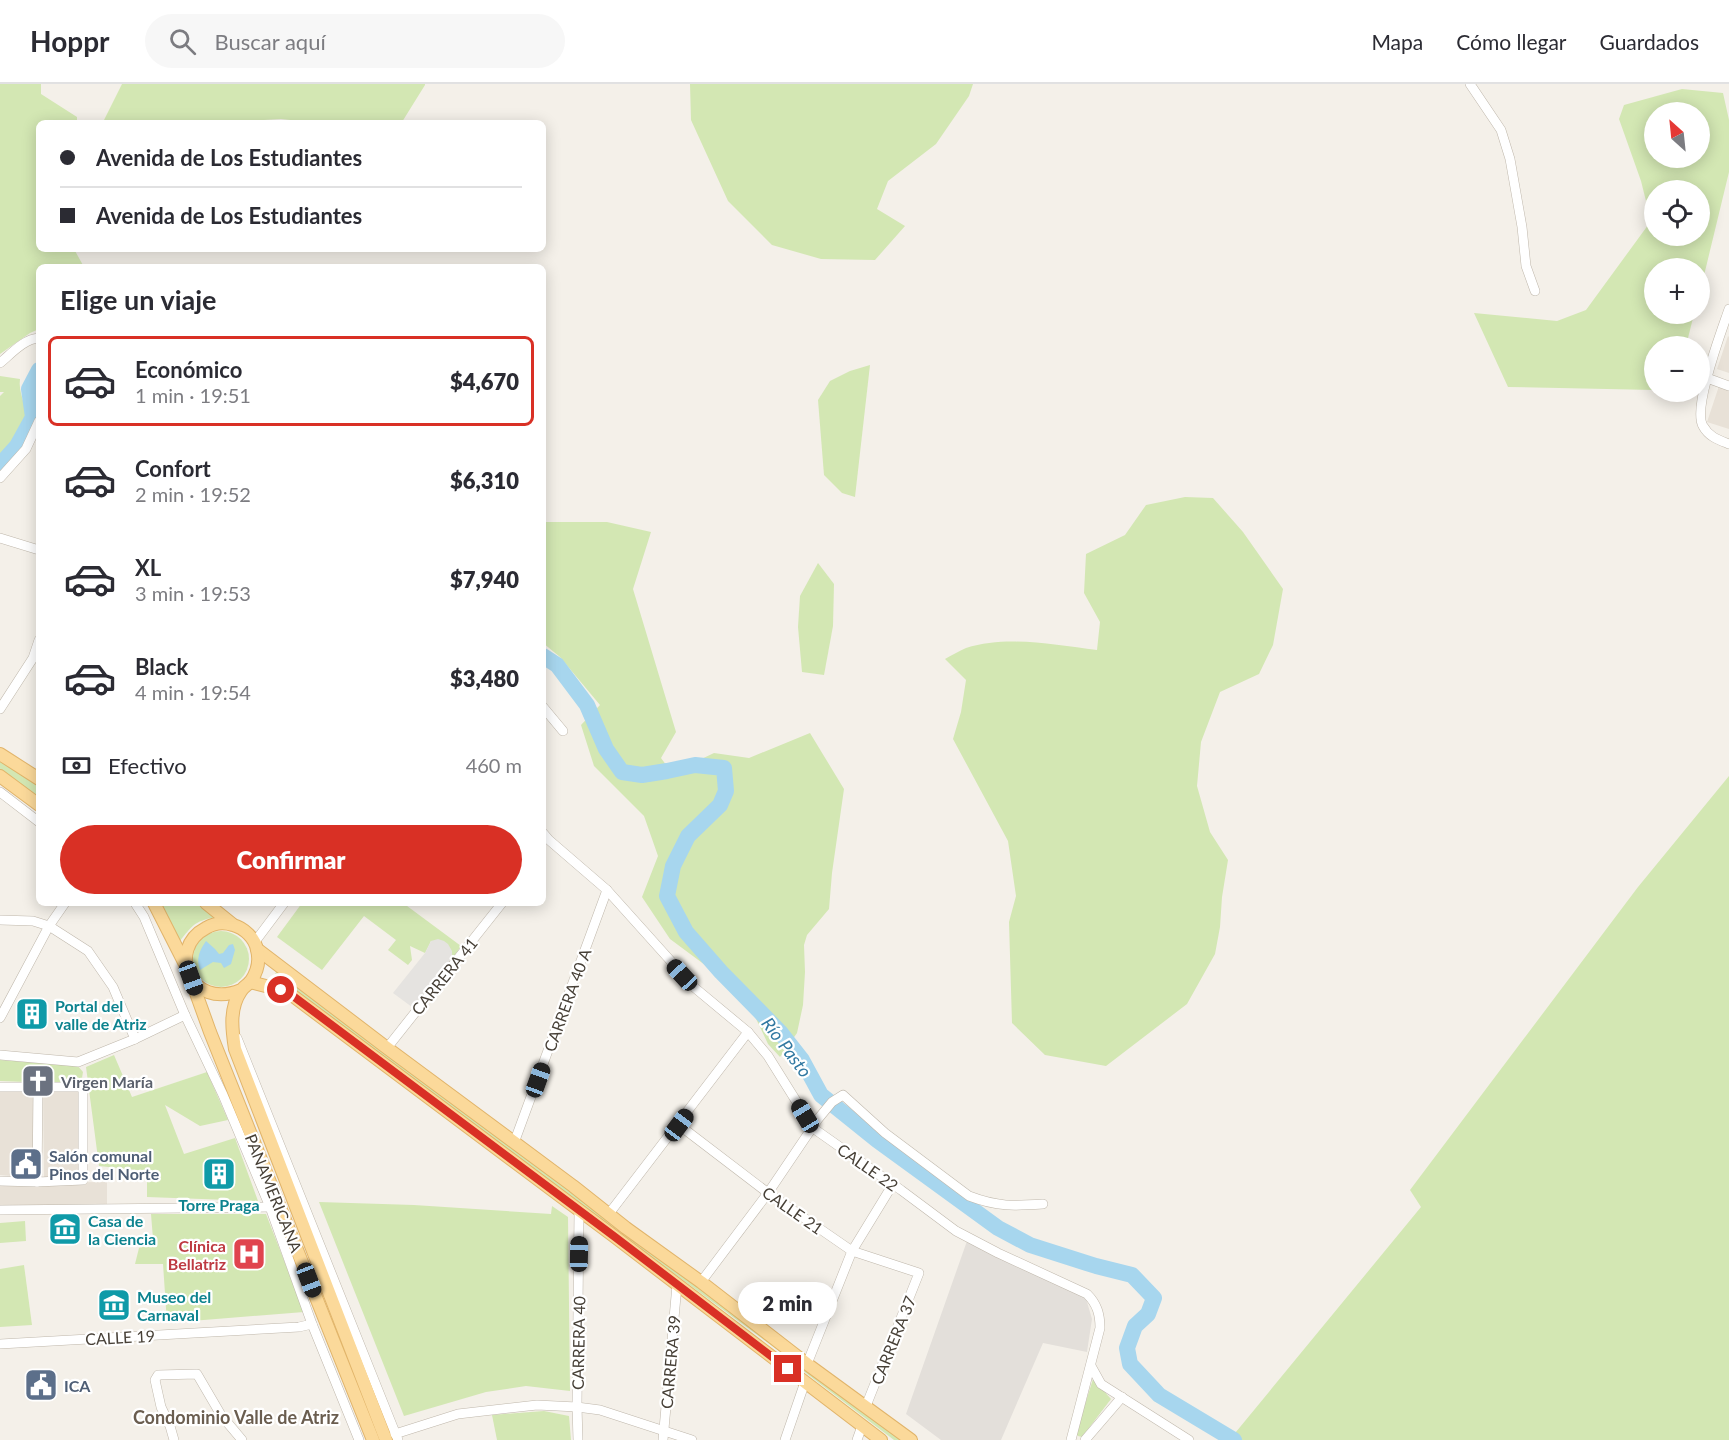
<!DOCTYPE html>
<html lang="es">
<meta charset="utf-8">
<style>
body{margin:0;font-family:Lato,sans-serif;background:#f7f7f7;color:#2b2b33;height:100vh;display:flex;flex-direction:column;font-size:22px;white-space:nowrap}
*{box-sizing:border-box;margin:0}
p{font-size:20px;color:#7c7c81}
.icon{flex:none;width:33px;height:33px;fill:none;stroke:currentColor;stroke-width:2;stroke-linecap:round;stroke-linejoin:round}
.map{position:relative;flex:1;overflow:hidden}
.details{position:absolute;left:36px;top:180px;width:510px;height:642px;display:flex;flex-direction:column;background:#fff;border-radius:9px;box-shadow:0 3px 15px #0003}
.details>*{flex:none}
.top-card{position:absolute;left:36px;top:36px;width:510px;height:132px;border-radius:9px;box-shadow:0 3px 15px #0003;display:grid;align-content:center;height:132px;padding:0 24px;background:#fff}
.needle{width:39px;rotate:333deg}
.buttons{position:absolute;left:1644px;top:18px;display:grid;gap:12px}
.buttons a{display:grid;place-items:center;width:66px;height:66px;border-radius:50%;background:#fff;box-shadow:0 3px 15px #0003;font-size:30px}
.end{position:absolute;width:27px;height:27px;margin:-14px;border:8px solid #d93025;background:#fff;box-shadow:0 0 0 3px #fff}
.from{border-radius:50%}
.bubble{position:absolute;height:42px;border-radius:21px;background:#fff;box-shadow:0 3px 15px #0003;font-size:20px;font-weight:800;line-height:42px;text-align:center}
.car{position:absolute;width:18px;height:36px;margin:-18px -9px;border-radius:8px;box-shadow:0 0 4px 2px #0007;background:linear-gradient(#222 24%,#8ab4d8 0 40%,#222 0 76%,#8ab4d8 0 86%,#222 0)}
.top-card b{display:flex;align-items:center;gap:21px;height:57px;font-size:22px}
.top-card b+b{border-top:2px solid #e1e1e2}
.top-card i{width:15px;height:15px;background:#2b2b33}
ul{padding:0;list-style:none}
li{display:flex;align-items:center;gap:18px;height:90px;margin:0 12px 9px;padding:0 12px;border:3px solid transparent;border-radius:9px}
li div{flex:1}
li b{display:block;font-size:22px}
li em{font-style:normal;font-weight:800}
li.on{border-color:#d93025}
li>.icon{width:54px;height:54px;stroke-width:1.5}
h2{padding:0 24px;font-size:27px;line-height:72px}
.pay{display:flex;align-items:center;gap:15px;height:66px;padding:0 24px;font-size:22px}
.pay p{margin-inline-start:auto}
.cta{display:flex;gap:12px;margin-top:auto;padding:12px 24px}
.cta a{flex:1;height:69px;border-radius:36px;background:#d93025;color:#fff;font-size:24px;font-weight:800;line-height:69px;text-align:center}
header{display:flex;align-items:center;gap:36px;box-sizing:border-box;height:84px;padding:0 30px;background:#fff;border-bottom:2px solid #e1e1e2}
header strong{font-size:28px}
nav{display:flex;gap:33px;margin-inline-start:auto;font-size:21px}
.search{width:420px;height:54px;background:#f7f7f7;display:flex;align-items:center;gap:15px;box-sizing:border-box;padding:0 21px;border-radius:33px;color:#7c7c81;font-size:22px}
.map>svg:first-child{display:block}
.residential{fill:#e8e1d7}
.industrial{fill:#e3dfda}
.green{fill:#d3e7b3;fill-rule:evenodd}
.parking{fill:#e5e3e0}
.water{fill:#a7d6ee}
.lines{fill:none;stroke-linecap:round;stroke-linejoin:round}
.river{stroke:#a7d6ee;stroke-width:16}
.minor-casing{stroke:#bfb7ab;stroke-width:10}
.major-casing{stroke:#e1b46a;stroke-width:14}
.minor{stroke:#fff;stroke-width:9}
.major{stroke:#fbd99a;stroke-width:12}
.route{stroke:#d93025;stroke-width:8}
.labels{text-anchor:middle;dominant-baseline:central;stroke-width:4.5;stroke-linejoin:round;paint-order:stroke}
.street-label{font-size:16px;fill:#474037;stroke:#fff}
.culture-label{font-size:16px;font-weight:bold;fill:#0d838f;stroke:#fff;text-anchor:start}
.worship-label{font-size:16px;font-weight:bold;fill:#5b616d;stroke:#fff;text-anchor:start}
.service-label{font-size:16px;font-weight:bold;fill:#4e5e75;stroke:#fff;text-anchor:start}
.health-label{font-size:16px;font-weight:bold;fill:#be3a42;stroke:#fff;text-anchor:end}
.water-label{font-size:18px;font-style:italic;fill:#3078a1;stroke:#fff}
.neighbourhood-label{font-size:18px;font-weight:bold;fill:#6a5d4f;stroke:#fff}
</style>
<header>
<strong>Hoppr</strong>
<div class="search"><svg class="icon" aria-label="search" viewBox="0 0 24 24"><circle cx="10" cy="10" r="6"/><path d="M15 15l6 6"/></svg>Buscar aquí</div>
<nav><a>Mapa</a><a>Cómo llegar</a><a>Guardados</a></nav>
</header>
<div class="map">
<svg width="1729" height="1356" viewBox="0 0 1729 1356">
<rect width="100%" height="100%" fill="#f4f0e9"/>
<g class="residential">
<polygon points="1728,252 1729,253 1729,289 1717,285"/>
<polygon points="1719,302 1729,306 1729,345 1707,338"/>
<polygon points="0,1006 37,1007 34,1094 0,1091"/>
<polygon points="43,1007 79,1007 79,1090 44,1094"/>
<polygon points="107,1098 107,1121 0,1124 0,1099"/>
</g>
<polygon class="industrial" points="967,1157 1085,1211 1092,1235 1087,1268 1043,1259 1001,1356 941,1356 906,1330"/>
<g class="green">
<polygon points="0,0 41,0 41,10 77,33 77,39 39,39 39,165 74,165 84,183 39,183 39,245 30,249 0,270"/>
<polygon points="122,0 425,0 425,1 402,38 317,39 281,35 264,36 240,39 105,39 104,36"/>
<polygon points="690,0 973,0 969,12 936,60 888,97 877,125 905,142 875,176 821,175 772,161 728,117 691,36"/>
<path d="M 1682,5 L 1723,9 L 1729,36 L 1729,88 L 1700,208 L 1700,184 L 1654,184 L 1654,230 L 1694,230 L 1686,262 L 1654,262 L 1654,306 L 1508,303 L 1474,229 L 1557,237 L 1586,226 L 1651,137 L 1641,97 L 1619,35 L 1624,21 ZM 1654,28 L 1700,28 L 1700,74 L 1654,74 ZM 1654,106 L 1700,106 L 1700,152 L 1654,152 Z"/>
<polygon points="870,281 855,413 842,409 824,391 818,316 830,297 850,287"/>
<path d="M 0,292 L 20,295 C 18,308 26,320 26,333 C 25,348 10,363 0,374 L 0,312 L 4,308 L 0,308 Z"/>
<path d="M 1185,413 L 1213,414 L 1243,448 L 1283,505 L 1273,561 L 1259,590 L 1220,608 L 1201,658 L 1197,702 L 1210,748 L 1228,776 L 1222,813 L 1220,843 L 1215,870 L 1187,920 L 1106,982 L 1045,971 L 1012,939 L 1009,838 L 1016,812 L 1008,757 L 953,655 L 961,628 L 966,596 L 945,575 C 952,571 959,567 966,564 C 1008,551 1054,561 1097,566 L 1100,538 L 1084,509 L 1086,470 L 1125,451 L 1146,421 Z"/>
<polygon points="543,438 607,438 651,448 633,505 676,648 661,674 672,689 714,669 749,674 810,649 844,705 832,789 829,825 807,851 804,861 805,888 803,921 797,949 780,973 768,960 750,922 705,881 670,855 642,813 658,772 644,732 594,682 581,641 600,621 560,573 543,559"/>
<polygon points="818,479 834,500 833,542 824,591 802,588 798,543 800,512"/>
<polygon points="0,675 39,700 39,714 0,686"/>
<polygon points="1729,692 1729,1356 1234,1356 1231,1354 1421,1123 1410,1106 1638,803"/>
<path d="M 159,819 L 196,819 L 215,833 C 193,838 193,841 179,858 Z"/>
<polygon points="302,819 403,819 461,862 452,875 431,857 425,869 410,862 412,876 408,881 388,866 396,856 364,832 322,886 277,853"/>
<circle cx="221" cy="875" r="28"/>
<polygon points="278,885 792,1265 787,1273 273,893"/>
<polygon points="114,971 132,1013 207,988 228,1036 200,1042 165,1021 184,1070 235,1054 258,1117 147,1113 147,1087 99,1082 86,983"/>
<polygon points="0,976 77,981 83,988 81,1000 0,997"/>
<polygon points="319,1118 414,1121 551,1130 552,1122 568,1133 570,1307 526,1302 486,1308 404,1332"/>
<polygon points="151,1130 266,1130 304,1228 167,1239 163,1180 135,1180 139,1164 153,1155"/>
<polygon points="25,1137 26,1157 0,1159 0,1139"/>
<polygon points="24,1181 32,1241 0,1243 0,1185"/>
<polygon points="795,1268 910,1356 894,1356 790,1277"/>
<polygon points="1093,1295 1111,1315 1082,1353 1078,1352 1076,1349"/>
<polygon points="544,1327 569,1332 571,1356 497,1356 492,1331"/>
</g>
<polygon class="parking" points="438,855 444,857 448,860 452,867 452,875 412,923 393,909 425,869 431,857"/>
<path class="water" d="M 206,857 L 215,865 L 219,870 L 223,869 L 229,861 L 233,860 L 235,866 L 231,880 L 224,884 L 221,879 L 213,878 L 200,886 C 196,875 199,867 206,857 Z"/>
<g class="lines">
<g class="river">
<polyline points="0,381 17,362 33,333 29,305 39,286"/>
<polyline points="543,572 557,581 587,621 606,665 622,688 642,691 667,687 695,681 724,684 726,707 720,721 688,752 673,782 667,812 686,848 721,888 780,948 802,976 821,1011 877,1056 998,1144 1030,1161 1096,1182 1132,1191 1154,1214 1148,1230 1135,1242 1127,1264 1130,1280 1159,1311 1234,1356"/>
</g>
<g class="minor-casing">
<g id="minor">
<polyline points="1470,0 1501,46 1510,75 1522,143 1526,182 1535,207"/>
<path d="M 1729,225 C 1722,246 1692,324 1703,342 C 1709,353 1719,356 1729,360"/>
<path d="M 0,279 C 12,269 24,255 39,254"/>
<polyline points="1707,294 1729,302"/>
<polyline points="0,394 26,365 39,337"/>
<polyline points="0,454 39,466"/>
<polyline points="543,623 563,647"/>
<polyline points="0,625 33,574 39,556"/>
<polyline points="0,708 39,738"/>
<path d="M 543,749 L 549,756 L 607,806 L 695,904 L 748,948 L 768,972 L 813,1044 L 901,1106 L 956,1147 L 998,1169 L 1087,1210 C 1097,1220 1100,1230 1100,1244 L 1071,1356"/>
<polyline points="135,819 144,833 185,931 223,1011 270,1123 312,1240 359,1356"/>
<polyline points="0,836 33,837 49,842 88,867 113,903 135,955"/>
<polyline points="254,859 284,819"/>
<polyline points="0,934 49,842 65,819"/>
<polyline points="237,954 398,1356"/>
<polyline points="387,964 502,819"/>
<polyline points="0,971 78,978 135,955 185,931"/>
<polyline points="0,1003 83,1003 83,1096 37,1098 0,1097"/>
<polyline points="679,1041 768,1109 852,1167 919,1189 866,1322"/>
<polyline points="514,1059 607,806"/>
<polyline points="37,1098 38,1003"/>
<polyline points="0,1126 270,1123"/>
<polyline points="608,1131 748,948"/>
<path d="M 701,1198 L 768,1109 L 818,1035 L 832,1018 L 843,1011 L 885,1049 L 969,1112 C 998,1123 1013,1122 1043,1120"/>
<polyline points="0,1260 299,1243 312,1240"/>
<polyline points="807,1280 852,1167 893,1100"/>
<polyline points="1091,1282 1101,1300 1189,1356"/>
<polyline points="395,1350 458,1330 537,1321 577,1323 600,1326 692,1356"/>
<polyline points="174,1356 170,1342 161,1323 155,1296 158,1291 197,1290 221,1331 242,1356"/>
<polyline points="578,1356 577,1323 579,1127"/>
<polyline points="663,1356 677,1201"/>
<polyline points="785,1356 805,1298"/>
<polyline points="857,1356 862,1342"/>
<polyline points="1085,1356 1122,1313"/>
</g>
</g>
<g class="major-casing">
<g id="major">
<polyline points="0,670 39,695"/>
<polyline points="0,692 39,721"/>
<polyline points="154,819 186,882"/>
<polyline points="206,819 232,840"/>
<polyline points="257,865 387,964 573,1102 626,1144 701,1198 807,1280 911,1356"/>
<polyline points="192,898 210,948 373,1356"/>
<polyline points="250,898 281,906 293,912 615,1153 881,1356"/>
<path d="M 241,906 C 190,927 166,865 206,844 C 214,839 224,838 233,841 C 244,844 255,854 257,866 C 260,877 257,888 251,897 C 248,901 243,903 241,907 C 229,924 232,946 235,965 L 386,1356"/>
</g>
</g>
<use href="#minor" class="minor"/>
<use href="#major" class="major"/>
</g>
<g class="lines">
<polyline class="route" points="281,906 293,912 615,1153 788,1285"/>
</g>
<defs>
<g id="building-square" transform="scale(1.725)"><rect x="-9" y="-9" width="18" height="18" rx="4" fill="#0f9aa8" stroke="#fff"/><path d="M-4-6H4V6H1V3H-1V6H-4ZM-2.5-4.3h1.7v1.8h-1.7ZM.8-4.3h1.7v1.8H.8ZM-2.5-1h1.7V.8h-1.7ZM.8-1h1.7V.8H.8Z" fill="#fff"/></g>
<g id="church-square" transform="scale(1.725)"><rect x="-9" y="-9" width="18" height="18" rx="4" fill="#6b7280" stroke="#fff"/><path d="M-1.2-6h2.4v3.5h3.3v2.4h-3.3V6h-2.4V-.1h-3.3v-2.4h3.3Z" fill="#fff"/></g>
<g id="civic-square" transform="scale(1.725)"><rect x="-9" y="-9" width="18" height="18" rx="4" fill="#5c6f8a" stroke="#fff"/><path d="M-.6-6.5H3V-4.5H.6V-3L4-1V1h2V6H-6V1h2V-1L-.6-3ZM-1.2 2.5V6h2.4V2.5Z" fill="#fff"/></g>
<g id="museum-square" transform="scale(1.725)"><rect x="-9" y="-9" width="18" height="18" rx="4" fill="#0f9aa8" stroke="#fff"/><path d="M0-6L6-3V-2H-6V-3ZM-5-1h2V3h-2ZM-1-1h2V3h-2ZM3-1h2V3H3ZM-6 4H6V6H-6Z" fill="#fff"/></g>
<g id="hospital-square" transform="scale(1.725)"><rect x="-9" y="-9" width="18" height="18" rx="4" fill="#e0444e" stroke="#fff"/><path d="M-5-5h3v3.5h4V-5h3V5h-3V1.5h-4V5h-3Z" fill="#fff"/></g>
</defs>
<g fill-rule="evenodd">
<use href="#building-square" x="32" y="930"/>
<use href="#church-square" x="38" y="997"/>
<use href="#civic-square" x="26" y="1080"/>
<use href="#building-square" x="219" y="1090"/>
<use href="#museum-square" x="65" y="1145"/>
<use href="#hospital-square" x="249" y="1170"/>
<use href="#museum-square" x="114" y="1221"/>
<use href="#civic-square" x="41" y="1301"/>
</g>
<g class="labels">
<g class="street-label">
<text transform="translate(444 892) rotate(-51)">CARRERA 41</text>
<text transform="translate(567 916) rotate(-70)">CARRERA 40 A</text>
<text transform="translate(868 1083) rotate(35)">CALLE 22</text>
<text transform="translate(274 1109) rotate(68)">PANAMERICANA</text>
<text transform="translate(793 1126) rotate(35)">CALLE 21</text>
<text transform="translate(120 1253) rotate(-3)">CALLE 19</text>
<text transform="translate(893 1256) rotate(-68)">CARRERA 37</text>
<text transform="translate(578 1259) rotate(-89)">CARRERA 40</text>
<text transform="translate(670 1278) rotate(-85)">CARRERA 39</text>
</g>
<g class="culture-label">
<text x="55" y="921">Portal del<tspan x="55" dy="18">valle de Atriz</tspan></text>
<text x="219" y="1120" text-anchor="middle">Torre Praga</text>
<text x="88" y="1136">Casa de<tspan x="88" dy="18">la Ciencia</tspan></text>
<text x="137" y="1212">Museo del<tspan x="137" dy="18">Carnaval</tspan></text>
</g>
<g class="worship-label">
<text x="61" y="997">Virgen María</text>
</g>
<g class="service-label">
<text x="49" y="1071">Salón comunal<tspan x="49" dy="18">Pinos del Norte</tspan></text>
<text x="64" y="1301">ICA</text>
</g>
<g class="health-label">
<text x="226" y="1161">Clínica<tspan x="226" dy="18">Bellatriz</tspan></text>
</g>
<g class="water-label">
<text transform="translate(787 963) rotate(53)">Río Pasto</text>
</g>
<g class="neighbourhood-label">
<text x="236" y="1333">Condominio Valle de Atriz</text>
</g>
</g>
</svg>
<div class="buttons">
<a><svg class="needle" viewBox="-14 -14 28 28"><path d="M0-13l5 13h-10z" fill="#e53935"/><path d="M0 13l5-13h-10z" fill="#7c7c81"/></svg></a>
<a><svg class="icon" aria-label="locate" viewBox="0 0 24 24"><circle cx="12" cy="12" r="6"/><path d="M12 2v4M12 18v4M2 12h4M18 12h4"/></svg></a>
<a>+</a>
<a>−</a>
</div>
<i class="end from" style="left:281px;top:906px"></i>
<i class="end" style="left:788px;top:1285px"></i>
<div class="bubble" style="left:738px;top:1198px;width:99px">2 min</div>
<i class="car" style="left:682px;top:891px;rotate:317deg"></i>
<i class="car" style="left:191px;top:894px;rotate:160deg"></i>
<i class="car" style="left:538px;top:996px;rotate:20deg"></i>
<i class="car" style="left:805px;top:1032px;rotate:329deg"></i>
<i class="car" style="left:679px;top:1041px;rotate:37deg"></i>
<i class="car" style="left:579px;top:1170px;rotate:1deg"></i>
<i class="car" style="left:309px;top:1196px;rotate:159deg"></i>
<div class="top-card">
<b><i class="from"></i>Avenida de Los Estudiantes</b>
<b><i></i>Avenida de Los Estudiantes</b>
</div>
<section class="details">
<h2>Elige un viaje</h2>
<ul>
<li class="on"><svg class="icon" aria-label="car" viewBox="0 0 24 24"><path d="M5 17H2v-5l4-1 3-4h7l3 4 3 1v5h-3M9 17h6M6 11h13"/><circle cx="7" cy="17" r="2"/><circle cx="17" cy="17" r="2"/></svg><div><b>Económico</b><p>1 min · 19:51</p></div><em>$4,670</em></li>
<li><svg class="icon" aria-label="car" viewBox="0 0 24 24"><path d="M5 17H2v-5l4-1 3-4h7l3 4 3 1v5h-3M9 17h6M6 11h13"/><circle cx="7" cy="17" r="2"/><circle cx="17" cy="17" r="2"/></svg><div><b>Confort</b><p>2 min · 19:52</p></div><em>$6,310</em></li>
<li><svg class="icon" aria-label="car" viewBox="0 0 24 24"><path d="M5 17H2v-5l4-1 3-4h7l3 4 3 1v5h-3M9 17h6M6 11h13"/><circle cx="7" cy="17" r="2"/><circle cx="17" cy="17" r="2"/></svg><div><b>XL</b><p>3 min · 19:53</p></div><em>$7,940</em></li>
<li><svg class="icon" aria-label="car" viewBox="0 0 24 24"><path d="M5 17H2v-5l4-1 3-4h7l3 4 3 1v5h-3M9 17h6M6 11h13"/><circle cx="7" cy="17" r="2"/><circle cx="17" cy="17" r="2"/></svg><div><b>Black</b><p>4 min · 19:54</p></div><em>$3,480</em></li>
</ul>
<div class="pay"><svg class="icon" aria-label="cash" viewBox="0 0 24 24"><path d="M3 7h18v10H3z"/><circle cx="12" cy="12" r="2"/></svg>Efectivo<p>460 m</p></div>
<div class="cta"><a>Confirmar</a></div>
</section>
</div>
